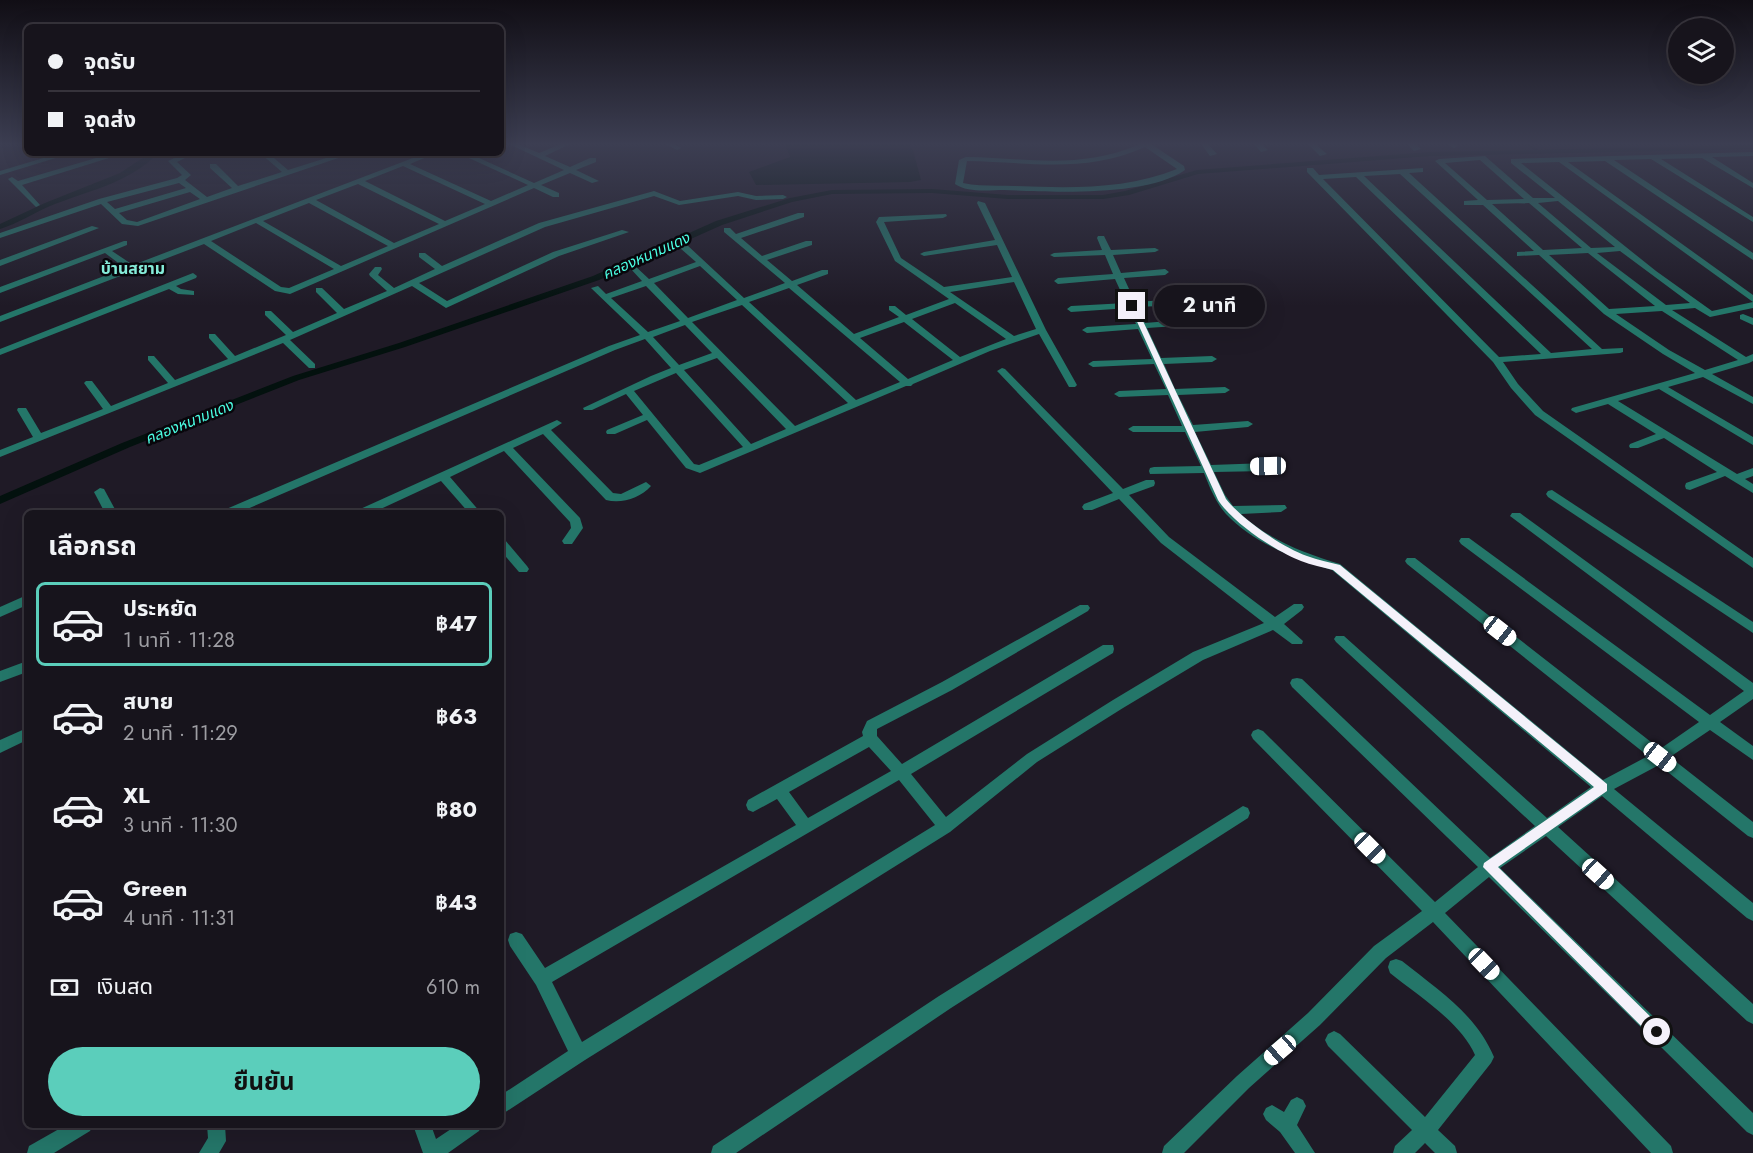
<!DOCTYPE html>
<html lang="th">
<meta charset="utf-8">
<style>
body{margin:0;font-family:Jost,"Noto Sans Thai",sans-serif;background:#242129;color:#f1f3f6;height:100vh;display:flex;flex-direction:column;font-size:22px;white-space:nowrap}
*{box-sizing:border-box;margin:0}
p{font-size:20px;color:#9e9ea3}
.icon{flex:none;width:33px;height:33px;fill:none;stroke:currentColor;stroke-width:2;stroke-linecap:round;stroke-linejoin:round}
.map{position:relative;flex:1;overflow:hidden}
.drawer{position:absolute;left:24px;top:510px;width:480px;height:618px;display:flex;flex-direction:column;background:#17141c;border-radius:9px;box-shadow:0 6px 24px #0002,0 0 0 2px #36333b}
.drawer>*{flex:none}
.guide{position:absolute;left:24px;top:24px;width:480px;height:132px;border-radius:9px;box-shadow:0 6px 24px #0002,0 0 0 2px #36333b;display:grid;align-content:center;height:132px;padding:0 24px;background:#17141c}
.controls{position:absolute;left:1668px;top:18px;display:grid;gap:12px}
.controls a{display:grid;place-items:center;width:66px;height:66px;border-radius:50%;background:#17141c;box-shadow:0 6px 24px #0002,0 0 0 2px #36333b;font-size:30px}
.end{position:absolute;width:27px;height:27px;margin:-14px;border:8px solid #f4f1fa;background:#111;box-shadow:0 0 0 3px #111}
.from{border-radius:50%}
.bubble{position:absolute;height:42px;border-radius:21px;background:#17141c;box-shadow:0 6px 24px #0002,0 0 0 2px #36333b;font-size:20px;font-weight:700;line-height:42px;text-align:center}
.car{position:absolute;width:18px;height:36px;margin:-18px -9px;border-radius:8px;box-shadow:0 0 4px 2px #0007;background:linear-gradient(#fff 24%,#345 0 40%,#fff 0 76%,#345 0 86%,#fff 0)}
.guide b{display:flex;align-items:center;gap:21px;height:57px;font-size:22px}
.guide b+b{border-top:2px solid #36333b}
.guide i{width:15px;height:15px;background:#f1f3f6}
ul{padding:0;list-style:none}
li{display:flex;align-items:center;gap:18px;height:84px;margin:0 12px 9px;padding:0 12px;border:3px solid transparent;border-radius:9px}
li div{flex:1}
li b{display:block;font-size:22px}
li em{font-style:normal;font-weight:700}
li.on{border-color:#5bcebb}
li>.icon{width:54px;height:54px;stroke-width:1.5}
h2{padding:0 24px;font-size:27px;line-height:72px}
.pay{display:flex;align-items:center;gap:15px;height:66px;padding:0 24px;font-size:22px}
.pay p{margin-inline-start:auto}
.button{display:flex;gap:12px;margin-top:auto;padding:12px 24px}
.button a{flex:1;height:69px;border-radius:36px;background:#5bcebb;color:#111;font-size:24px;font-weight:700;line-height:69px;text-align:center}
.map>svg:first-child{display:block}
.water{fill:#03110e}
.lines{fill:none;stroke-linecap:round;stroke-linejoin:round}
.stream{stroke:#03110e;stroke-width:2}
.canal{fill:#03110e;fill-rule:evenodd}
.minor{fill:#247669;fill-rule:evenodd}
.route{fill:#f4f1fa}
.labels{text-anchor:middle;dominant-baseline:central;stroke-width:5;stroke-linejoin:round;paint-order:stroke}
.far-water-label{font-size:15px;font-style:italic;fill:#4bffe4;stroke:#08060b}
.far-quarter-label{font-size:16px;font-weight:bold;fill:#85ecd9;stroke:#08060b}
</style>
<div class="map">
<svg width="1753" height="1153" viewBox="0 0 1753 1153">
<rect width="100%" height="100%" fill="#1f1a26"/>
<polygon class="water" points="785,144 909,144 913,150 921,180 910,182 756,185 749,172 790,157"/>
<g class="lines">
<polyline class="stream" points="1527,144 1540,152"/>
<g class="canal">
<polygon points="1753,145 1753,149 1430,156 1198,174 1129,195 1103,199 1008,199 932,193 832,194 792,202 722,225 599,280 405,347 299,380 130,447 0,504 0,496 122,443 293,376 399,343 593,276 716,221 790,198 832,190 932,189 1008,195 1103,195 1125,191 1197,170 1430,152"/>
<path d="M 150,153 L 158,153 C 130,183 87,191 50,206 C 34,213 17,224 0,229 L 0,224 L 45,203 L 120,173 Z"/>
</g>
<g class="minor">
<path d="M 509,144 L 518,144 L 539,153 L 561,144 L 570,144 L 545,156 L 570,167 L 590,158 L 596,158 L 596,162 L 576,170 L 599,181 L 592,183 L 570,173 L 541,185 L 559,193 L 559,197 L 553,197 L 534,188 L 290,294 L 275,291 L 204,244 L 0,322 L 0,316 L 125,268 L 105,253 L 0,293 L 0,287 L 124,241 L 127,241 L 127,245 L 112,251 L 133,265 L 426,153 L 436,153 L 410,164 L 491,201 L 528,185 L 458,153 L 468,153 L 534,183 L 564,170 ZM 403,166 L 485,204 L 445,221 L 365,181 ZM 358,184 L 439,224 L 394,243 L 316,200 ZM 309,203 L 388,246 L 341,266 L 263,221 ZM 256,223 L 334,269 L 289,288 L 281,287 L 211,241 Z"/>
<polygon points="665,144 674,144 681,148 677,150"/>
<path d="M 1140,144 L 1151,144 L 1184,166 L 1185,170 C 1147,197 1050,192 1004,190 C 989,190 968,193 955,184 L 959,160 L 966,157 C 1028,158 1081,170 1140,144 ZM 1145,147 L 1177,169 C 1125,190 1069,188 1014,186 C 997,185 979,187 963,183 L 967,161 C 1031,162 1084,174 1145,147 Z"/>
<polygon points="1201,144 1208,144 1217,154 1210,156"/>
<polygon points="1254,144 1261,144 1268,150 1261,152"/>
<polygon points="1308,144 1315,144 1327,154 1320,156"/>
<polygon points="1407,144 1415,144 1421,149 1414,151"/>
<polygon points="1447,144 1456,144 1458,146 1454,148"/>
<path d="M 1753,152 L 1753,156 L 1712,157 L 1753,183 L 1753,188 L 1702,158 L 1661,159 L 1753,217 L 1753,222 L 1651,159 L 1614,160 L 1753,253 L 1753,260 L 1605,161 L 1568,162 L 1753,295 L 1753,302 L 1559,162 L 1521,163 L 1656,271 L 1712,311 L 1753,302 L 1753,308 L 1710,317 L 1695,308 L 1672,310 L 1746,357 L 1753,354 L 1753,361 L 1749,363 L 1712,374 L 1753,397 L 1753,404 L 1703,377 L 1668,387 L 1753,437 L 1753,445 L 1659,389 L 1618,401 L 1737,474 L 1753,468 L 1753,476 L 1745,479 L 1753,484 L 1753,493 L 1725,476 L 1690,490 L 1686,489 L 1685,486 L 1686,483 L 1717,472 L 1664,438 L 1638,448 L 1630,448 L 1629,446 L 1630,444 L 1656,434 L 1608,404 L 1576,413 L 1571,410 L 1572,408 L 1695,373 L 1663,354 L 1604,314 L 1539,255 L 1517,256 L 1517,252 L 1534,251 L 1483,205 L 1464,205 L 1464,201 L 1478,200 L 1435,161 L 1439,159 L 1485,156 L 1533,198 L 1555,198 L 1511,163 L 1511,159 ZM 1480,160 L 1524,199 L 1487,200 L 1445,163 ZM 1558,201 L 1615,247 L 1591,248 L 1538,203 ZM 1529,203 L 1582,248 L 1543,250 L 1492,204 ZM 1620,251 L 1690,303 L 1666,305 L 1597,253 ZM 1588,253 L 1655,306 L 1609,309 L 1549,255 ZM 1662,311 L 1738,360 L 1705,370 L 1669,350 L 1616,314 Z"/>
<polygon points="60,153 72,153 0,175 0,171"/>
<polygon points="113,153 125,153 22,185 40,205 36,207 8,179 12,177 18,181"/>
<path d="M 185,153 L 195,153 L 177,162 L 191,175 L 185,180 L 207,197 L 232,188 L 210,168 L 210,164 L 216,164 L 238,186 L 282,172 L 260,153 L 268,153 L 288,170 L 342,153 L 353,153 L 138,226 L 122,224 L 101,204 L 0,238 L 0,233 L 99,199 L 177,178 L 182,175 L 168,161 ZM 179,183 L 186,188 L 115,209 L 107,202 ZM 190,192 L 200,199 L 137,222 L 127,220 L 119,213 Z"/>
<path d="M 1307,168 L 1313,168 L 1319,175 L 1423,168 L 1423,172 L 1409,173 L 1602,349 L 1623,348 L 1623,352 L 1620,353 L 1503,362 L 1518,384 L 1543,411 L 1753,558 L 1753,568 L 1535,415 L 1511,388 L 1493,362 L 1307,172 ZM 1400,174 L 1592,349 L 1551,353 L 1364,176 ZM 1356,177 L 1541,354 L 1499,357 L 1323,179 Z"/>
<polygon points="654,191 680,201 738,192 756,196 783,195 787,197 783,199 756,200 738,196 679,205 654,196 545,227 419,283 447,301 553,252 622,230 629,232 559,256 446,308 412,286 290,340 315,364 315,368 309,368 283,343 0,457 0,450 33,437 17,410 18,408 26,408 41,433 103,409 84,383 86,381 92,381 111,406 168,383 148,360 148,356 154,356 175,380 228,359 209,338 209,334 215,334 235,356 286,335 265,315 265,311 271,311 293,332 337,313 316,292 316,288 322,288 344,309 387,291 370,276 369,274 375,267 381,267 382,269 378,275 394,288 435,269 419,257 419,253 425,253 442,266 539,223"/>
<path d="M 978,201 L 985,203 L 1046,330 L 1077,385 L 1075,387 L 1069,387 L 1039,334 L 990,351 L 913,384 L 911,386 L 906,386 L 700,473 L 686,468 L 647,420 L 615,434 L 607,434 L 606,432 L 607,430 L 643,415 L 626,394 L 592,410 L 584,410 L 583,408 L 651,376 L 671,368 L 645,339 L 615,350 L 238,513 L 222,513 L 224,510 L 609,346 L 640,335 L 591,288 L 598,286 L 606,294 L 642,281 L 630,268 L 634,265 L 649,279 L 696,262 L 680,248 L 680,244 L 686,244 L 744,298 L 785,283 L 724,232 L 724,228 L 730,228 L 736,234 L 798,213 L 804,213 L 804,217 L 741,238 L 762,256 L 806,241 L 812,241 L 812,245 L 767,260 L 792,281 L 822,270 L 828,270 L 828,274 L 797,285 L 854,334 L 899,317 L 889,310 L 889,306 L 895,306 L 906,315 L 949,299 L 895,261 L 876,222 L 879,217 L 946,214 L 947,216 L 943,218 L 884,222 L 901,258 L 944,287 L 1012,277 L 997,245 L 924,256 L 920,254 L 924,252 L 995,240 L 977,203 ZM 700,266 L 737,300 L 688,318 L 654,283 ZM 1014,282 L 1036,329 L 1014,336 L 950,292 ZM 646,286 L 680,321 L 648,332 L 611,298 ZM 789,288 L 900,382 L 856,400 L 749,302 ZM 955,303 L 1006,339 L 960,357 L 912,319 ZM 742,305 L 848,403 L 795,426 L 692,322 ZM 904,322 L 953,360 L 908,379 L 860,338 ZM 685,325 L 712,353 L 679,365 L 653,337 ZM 717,358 L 786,429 L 751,444 L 684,370 ZM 676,373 L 743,447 L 699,465 L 694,464 L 634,391 Z"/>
<polygon points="92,226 99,228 0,266 0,260"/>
<path d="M 1098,236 L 1104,236 L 1111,250 L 1155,248 L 1159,250 L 1155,252 L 1113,255 L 1121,273 L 1165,269 L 1169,272 L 1165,275 L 1124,278 L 1135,302 L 1181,299 L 1185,302 L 1181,305 L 1137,307 L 1145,323 L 1192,319 L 1197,322 L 1192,325 L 1147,328 L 1161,358 L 1212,356 L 1217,359 L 1212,362 L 1164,364 L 1175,389 L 1225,387 L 1230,390 L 1225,393 L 1178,395 L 1193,425 L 1248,421 L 1253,424 L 1248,427 L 1195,432 L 1211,465 L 1267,463 L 1272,467 L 1267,471 L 1214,472 L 1225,495 L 1233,506 L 1285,505 L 1287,508 L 1281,512 L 1241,514 C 1269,540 1304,553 1340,564 L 1603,780 L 1648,756 L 1407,564 L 1405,561 L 1407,558 L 1415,558 L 1660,749 L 1699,722 L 1461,544 L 1459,541 L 1461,538 L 1469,538 L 1710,715 L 1744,691 L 1510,516 L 1512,513 L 1520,513 L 1753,683 L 1753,699 L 1720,722 L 1753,746 L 1753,760 L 1710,730 L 1670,757 L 1753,822 L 1753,838 L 1748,836 L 1659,765 L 1614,789 L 1753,903 L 1753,921 L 1747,918 L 1602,796 L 1558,827 L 1753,1004 L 1753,1024 L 1747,1021 L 1546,836 L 1500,868 L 1753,1113 L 1753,1135 L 1747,1132 L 1489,877 L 1445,913 L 1671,1146 L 1673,1153 L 1651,1153 L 1433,922 L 1386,958 L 1320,1025 L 1249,1088 L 1184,1153 L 1162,1153 L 1164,1146 L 1237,1076 L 1308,1013 L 1374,946 L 1422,911 L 1253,739 L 1251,735 L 1253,731 L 1258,729 L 1263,731 L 1435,902 L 1478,867 L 1292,687 L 1290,683 L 1292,679 L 1297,678 L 1302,679 L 1490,858 L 1535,826 L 1336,642 L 1334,639 L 1336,636 L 1344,636 L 1547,818 L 1591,787 L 1332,570 C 1294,559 1254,543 1226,514 C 1216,503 1209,486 1204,473 L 1150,474 L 1149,471 L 1150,468 L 1154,467 L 1201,466 L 1185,432 L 1133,432 L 1128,429 L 1133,426 L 1182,426 L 1168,395 L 1119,397 L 1114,394 L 1119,391 L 1166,389 L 1154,364 L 1093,367 L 1088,364 L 1093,361 L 1152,359 L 1138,329 L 1087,333 L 1082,330 L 1087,327 L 1136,324 L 1129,308 L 1071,312 L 1067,309 L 1071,306 L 1126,303 L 1115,279 L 1058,284 L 1054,281 L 1058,278 L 1113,274 L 1105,255 L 1054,257 L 1050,255 L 1054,253 L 1102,250 L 1097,238 Z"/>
<polygon points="193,273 197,276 196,278 176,286 181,289 194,291 194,295 178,294 169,289 0,355 0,349"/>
<polygon points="1743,314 1753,318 1753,325 1740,319 1740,315"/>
<path d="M 1002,368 L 1005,369 L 1123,489 L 1146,480 L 1154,480 L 1155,483 L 1154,486 L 1129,495 L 1169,537 L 1275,617 L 1294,604 L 1302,604 L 1304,607 L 1302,610 L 1284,624 L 1303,641 L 1302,644 L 1292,644 L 1273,630 L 1203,660 L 1123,708 L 1037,762 L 950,832 L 585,1060 L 501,1115 L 501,1095 L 568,1051 L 536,985 L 510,946 L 508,940 L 510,934 L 516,932 L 522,934 L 545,968 L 796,825 L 777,799 L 753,812 L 748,810 L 746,805 L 748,800 L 863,736 L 862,732 L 867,721 L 942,682 L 1080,605 L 1088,605 L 1090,608 L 1088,611 L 952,690 L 877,729 L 877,736 L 902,764 L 1103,645 L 1113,645 L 1114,649 L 1113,653 L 911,774 L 946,817 L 1027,754 L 1113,700 L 1193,652 L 1264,623 L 1161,543 L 1119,499 L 1092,510 L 1084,510 L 1082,507 L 1084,504 L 1113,493 L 999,373 L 997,371 ZM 869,747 L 891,771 L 808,818 L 789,792 ZM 899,780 L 935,825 L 582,1042 L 552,982 Z"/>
<path d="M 557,420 L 562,423 L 551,430 L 613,493 L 621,494 L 646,482 L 651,486 C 640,498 622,504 606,500 L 543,434 L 513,448 L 580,518 L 583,528 L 572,544 L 564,544 L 562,541 L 571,528 L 570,522 L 504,451 L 450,477 L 481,513 L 469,513 L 441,481 L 372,513 L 356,513 L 358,510 Z"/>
<polygon points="100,488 104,489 117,513 105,513 94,492"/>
<polygon points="1552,490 1753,622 1753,633 1548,497 1546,494 1548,491"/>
<polygon points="501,539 505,540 527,566 529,569 527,572 519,572 501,551"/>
<polygon points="27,595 27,605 0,617 0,607"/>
<polygon points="27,661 27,672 0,682 0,671"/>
<polygon points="27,728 27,740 0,753 0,740"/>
<polygon points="1243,806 1248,808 1250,813 1248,818 951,1008 736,1153 711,1153 713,1146 939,996"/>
<path d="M 1396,959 L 1402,961 C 1437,989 1476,1014 1494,1057 L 1491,1063 L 1438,1130 L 1455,1146 L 1457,1153 L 1435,1153 L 1425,1143 L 1415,1153 L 1393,1153 L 1395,1146 L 1412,1130 L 1328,1046 L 1325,1040 L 1328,1034 L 1334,1031 L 1340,1034 L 1425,1117 L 1475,1055 C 1461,1022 1417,995 1390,973 L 1388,967 L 1390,961 Z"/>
<polygon points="1297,1097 1303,1100 1306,1106 1297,1125 1315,1153 1295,1153 1280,1132 1266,1120 1263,1114 1266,1108 1272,1105 1284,1112 1291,1100"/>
<polygon points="66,1125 93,1125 90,1131 54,1153 27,1153 29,1146"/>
<polygon points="207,1125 225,1125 226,1141 219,1153 199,1153 208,1138"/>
<polygon points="413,1125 431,1125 436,1139 457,1125 482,1125 479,1131 448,1153 423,1153"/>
</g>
</g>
<linearGradient id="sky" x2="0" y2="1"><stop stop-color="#110e15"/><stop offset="0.47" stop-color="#3c3e52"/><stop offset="1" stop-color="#3c3e52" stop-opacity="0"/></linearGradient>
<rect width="1753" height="306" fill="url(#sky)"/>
<path class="route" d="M 1129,304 L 1136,306 L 1226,499 C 1243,520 1282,547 1307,556 C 1318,560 1329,562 1340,565 L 1607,784 L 1607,791 L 1498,867 L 1662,1028 L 1664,1032 L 1662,1037 L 1657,1039 L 1652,1037 L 1483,867 L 1484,863 L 1594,787 L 1333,570 C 1323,567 1311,565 1301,561 C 1275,551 1233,523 1218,500 Z"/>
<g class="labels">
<g class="far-water-label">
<text transform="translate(646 256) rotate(-24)">คลองหนามแดง</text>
<text transform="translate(189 422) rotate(-22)">คลองหนามแดง</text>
</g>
<g class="far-quarter-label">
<text x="133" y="268">บ้านสยาม</text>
</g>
</g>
</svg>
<div class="controls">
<a><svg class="icon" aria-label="layers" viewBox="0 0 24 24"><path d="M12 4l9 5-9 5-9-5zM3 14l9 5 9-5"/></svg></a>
</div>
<i class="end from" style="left:1657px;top:1032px"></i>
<i class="end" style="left:1132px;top:306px"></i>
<div class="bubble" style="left:1154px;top:285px;width:111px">2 นาที</div>
<i class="car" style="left:1268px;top:466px;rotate:269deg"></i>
<i class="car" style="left:1500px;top:631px;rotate:128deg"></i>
<i class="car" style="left:1660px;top:757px;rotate:128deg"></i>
<i class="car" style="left:1370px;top:848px;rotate:135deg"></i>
<i class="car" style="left:1598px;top:874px;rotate:132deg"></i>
<i class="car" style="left:1484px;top:964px;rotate:136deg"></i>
<i class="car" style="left:1280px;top:1050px;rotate:229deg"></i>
<div class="guide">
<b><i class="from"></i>จุดรับ</b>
<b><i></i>จุดส่ง</b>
</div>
<section class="drawer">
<h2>เลือกรถ</h2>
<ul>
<li class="on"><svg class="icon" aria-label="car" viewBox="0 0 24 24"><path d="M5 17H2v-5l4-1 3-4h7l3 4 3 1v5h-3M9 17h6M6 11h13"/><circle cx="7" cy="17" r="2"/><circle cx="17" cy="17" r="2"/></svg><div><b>ประหยัด</b><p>1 นาที · 11:28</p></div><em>฿47</em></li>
<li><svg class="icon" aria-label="car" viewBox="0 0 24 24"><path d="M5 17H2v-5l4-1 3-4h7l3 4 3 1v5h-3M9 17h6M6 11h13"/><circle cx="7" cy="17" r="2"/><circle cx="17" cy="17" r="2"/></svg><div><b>สบาย</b><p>2 นาที · 11:29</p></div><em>฿63</em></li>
<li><svg class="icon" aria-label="car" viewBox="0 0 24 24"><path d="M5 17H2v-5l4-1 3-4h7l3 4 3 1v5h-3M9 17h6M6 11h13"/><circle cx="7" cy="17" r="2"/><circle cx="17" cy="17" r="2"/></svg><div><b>XL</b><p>3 นาที · 11:30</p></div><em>฿80</em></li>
<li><svg class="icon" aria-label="car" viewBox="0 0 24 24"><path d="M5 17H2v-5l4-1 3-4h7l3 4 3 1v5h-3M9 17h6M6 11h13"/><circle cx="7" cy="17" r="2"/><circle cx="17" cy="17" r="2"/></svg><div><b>Green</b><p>4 นาที · 11:31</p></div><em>฿43</em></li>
</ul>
<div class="pay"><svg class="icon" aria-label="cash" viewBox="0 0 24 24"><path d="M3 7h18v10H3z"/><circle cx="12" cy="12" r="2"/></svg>เงินสด<p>610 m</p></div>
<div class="button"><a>ยืนยัน</a></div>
</section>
</div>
